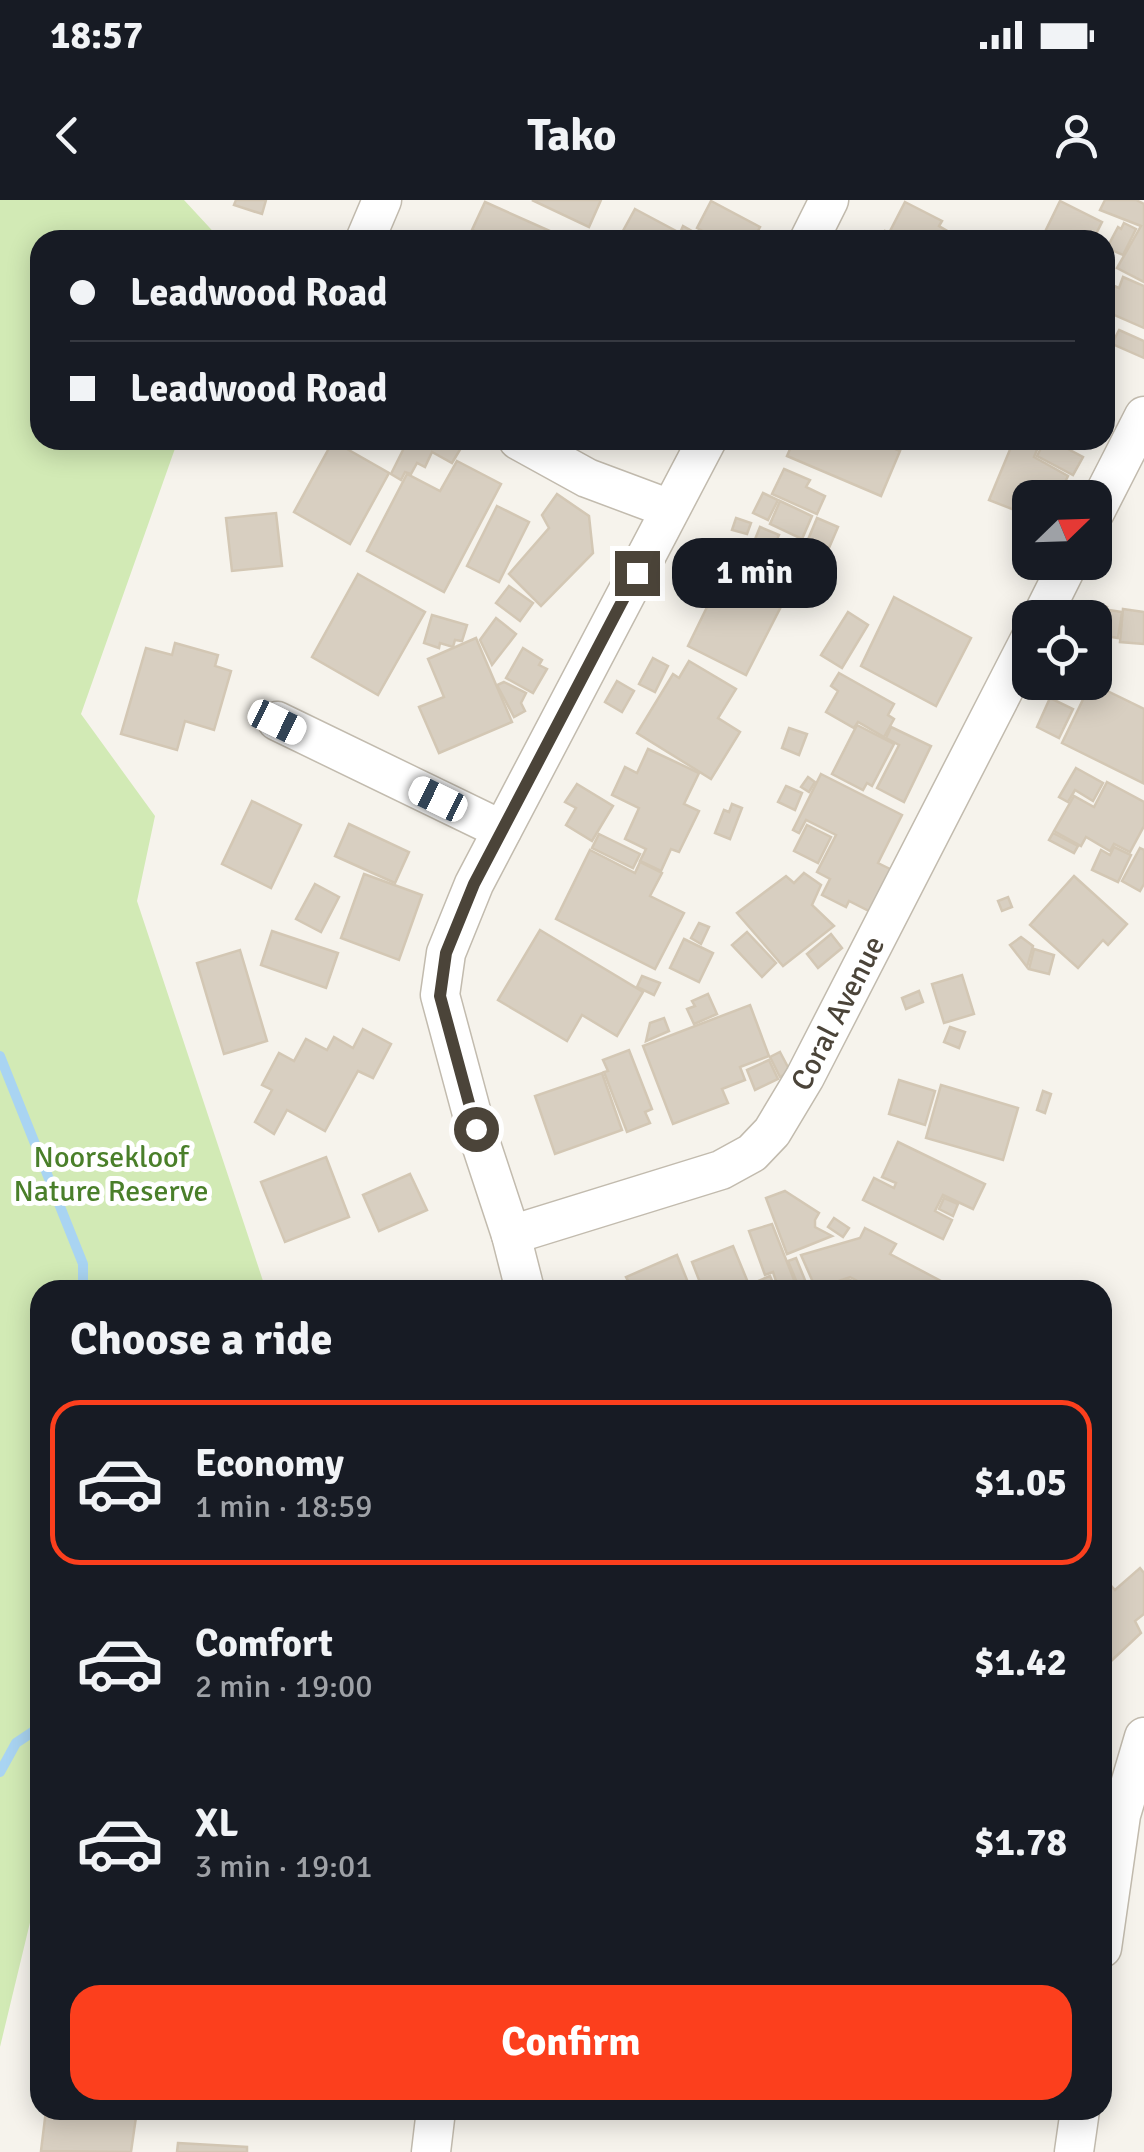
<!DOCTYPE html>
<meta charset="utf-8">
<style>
body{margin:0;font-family:Signika,sans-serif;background:#242831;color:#f1f3f6;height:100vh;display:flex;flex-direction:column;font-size:38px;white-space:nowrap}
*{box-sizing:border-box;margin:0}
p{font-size:32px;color:#9ea1a6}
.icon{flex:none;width:55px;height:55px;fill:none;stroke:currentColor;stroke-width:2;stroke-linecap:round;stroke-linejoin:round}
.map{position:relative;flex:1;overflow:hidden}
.details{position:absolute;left:30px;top:1080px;width:1082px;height:840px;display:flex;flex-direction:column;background:#171b24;border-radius:30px;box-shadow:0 5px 25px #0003}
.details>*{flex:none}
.banner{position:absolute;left:30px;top:30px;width:1085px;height:220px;border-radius:30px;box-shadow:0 5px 25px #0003;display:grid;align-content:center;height:220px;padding:0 40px;background:#171b24}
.needle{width:65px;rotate:67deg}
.fabs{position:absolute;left:1012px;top:280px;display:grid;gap:20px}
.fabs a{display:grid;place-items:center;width:100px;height:100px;border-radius:20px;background:#171b24;box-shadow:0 5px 25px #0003;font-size:50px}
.end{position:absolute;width:45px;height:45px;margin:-22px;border:12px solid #4b4439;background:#fff;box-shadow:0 0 0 5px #fff}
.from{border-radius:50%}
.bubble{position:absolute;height:70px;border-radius:30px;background:#171b24;box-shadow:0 5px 25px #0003;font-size:32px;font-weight:700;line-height:70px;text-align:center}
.car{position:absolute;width:30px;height:60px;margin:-30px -15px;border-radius:12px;box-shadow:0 0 8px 2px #0007;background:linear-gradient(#fff 24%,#345 0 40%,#fff 0 76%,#345 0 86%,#fff 0)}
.banner b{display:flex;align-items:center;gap:35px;height:95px;font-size:38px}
.banner b+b{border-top:2px solid #363941}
.banner i{width:25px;height:25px;background:#f1f3f6}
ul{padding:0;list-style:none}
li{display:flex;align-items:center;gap:30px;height:165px;margin:0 20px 15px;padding:0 20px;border:5px solid transparent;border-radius:30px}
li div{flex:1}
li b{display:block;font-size:38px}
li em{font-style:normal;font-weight:700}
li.selected{border-color:#fc3f1d}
li>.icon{width:90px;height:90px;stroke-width:1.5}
h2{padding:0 40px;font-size:45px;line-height:120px}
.action{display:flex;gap:20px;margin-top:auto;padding:20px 40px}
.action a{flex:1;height:115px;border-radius:30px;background:#fc3f1d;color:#fff;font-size:40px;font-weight:700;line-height:115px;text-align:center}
.status{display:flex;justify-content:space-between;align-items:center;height:70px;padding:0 50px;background:#171b24;direction:ltr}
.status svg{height:28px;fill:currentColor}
header{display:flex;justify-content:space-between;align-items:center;height:130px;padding:0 40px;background:#171b24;font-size:45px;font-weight:700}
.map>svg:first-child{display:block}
.green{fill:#d2eab5}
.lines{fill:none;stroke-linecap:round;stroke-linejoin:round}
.stream{stroke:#a9d4f2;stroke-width:10}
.building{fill:#d8cfc1;stroke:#d3c7b4;stroke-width:2.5}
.minor-casing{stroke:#c2bbae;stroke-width:41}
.minor{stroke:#fff;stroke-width:38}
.route{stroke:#4b4439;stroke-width:12}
.labels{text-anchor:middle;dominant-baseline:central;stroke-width:10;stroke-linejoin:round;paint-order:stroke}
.street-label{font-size:30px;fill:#4b4439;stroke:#fff}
.park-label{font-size:30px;fill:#4a7f2a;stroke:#fff}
</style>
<div class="status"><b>18:57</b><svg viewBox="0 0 49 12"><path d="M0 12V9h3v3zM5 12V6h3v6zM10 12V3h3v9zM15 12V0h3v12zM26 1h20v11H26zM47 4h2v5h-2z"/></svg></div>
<header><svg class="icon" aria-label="back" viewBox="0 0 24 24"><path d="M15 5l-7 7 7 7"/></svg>Tako<svg class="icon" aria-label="person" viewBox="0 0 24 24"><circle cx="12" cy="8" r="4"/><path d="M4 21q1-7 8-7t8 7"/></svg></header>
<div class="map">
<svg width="1144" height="1952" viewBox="0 0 1144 1952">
<rect width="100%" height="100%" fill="#f6f3ec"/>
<polygon class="green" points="0,0 184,0 221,40 40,40 40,240 178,240 81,514 155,616 137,701 266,1090 40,1090 40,1681 0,1847"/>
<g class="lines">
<g class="stream">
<polyline points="0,856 83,1064 83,1090"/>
<polyline points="0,1572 16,1543 40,1527"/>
</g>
</g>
<g class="building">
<polygon points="236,0 266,0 262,14 234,5"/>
<polygon points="532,0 601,0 589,27"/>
<polygon points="1105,0 1136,0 1144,4 1144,82 1117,68 1141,26 1100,10"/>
<polygon points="711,1 760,27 753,40 720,40 697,28"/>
<polygon points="1060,1 1102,22 1093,40 1041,40"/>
<polygon points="485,2 570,40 494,40 472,30"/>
<polygon points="905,2 942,21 939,26 949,32 945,40 935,37 934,40 881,40 885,31 889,33"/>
<polygon points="635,9 680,33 683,26 708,40 618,40"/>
<polygon points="1124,23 1136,29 1123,55 1107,48 1118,27 1121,29"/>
<polygon points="1123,77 1144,86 1144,128 1105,111 1105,88 1107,83 1119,88"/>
<polygon points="1119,130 1144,141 1144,158 1112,144"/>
<polygon points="408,240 445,240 461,248 452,263 432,252 425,267 417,263 411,274 405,272 401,280 391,274"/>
<polygon points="794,240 874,240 900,251 881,296 787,256"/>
<polygon points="1014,240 1024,240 1039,245 1034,257 1068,276 1057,298 1030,298 1030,316 989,300"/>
<polygon points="1045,240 1051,240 1083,257 1073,275 1037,256"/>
<polygon points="333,241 389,273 350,344 294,312"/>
<polygon points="457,261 501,284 444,392 367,351 407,274 440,291"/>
<polygon points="784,269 810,280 806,287 825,296 817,314 772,294"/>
<polygon points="763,293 778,300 768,320 753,313"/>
<polygon points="557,294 589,316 593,353 541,406 509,374 549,328 542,315"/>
<polygon points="780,301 812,316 802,339 770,324"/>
<polygon points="497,306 529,322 499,382 467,366"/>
<polygon points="276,313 282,366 232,371 226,318"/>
<polygon points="736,318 751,323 747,334 732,330"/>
<polygon points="817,318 838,327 823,362 802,354"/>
<polygon points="760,327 779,335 772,351 768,350 764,360 749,354"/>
<polygon points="738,360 791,387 746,475 688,446 707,407 700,404 718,369 730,375"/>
<polygon points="358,374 425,412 378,495 312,457"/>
<polygon points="509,386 533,403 520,421 496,403"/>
<polygon points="894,397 971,438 936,506 861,466"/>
<polygon points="1093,402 1107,407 1098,435 1095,434 1095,418 1076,418 1079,408 1090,412"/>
<polygon points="1123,409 1144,412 1144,444 1120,442"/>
<polygon points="1109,410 1122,412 1118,438 1105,436"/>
<polygon points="848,412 868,425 842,468 821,455"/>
<polygon points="432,415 467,425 462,441 455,440 453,447 440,443 439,448 424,443"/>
<polygon points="496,418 516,434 492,465 480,440"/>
<polygon points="476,438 512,522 439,553 419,507 444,497 428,459"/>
<polygon points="175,443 218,455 215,466 231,471 214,530 185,521 177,550 121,534 146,448 172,455"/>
<polygon points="523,448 542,460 539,465 547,469 533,493 506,478"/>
<polygon points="653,458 668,466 655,492 639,484"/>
<polygon points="689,461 736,489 718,518 740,532 711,579 637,533 673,474 679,478"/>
<polygon points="839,473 894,504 888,515 894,519 884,537 858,522 854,528 826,512 838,491 831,486"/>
<polygon points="617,481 634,491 622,512 605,502"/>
<polygon points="504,482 526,493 521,503 525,511 514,517 497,485"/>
<polygon points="1091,483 1144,509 1143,583 1062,543"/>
<polygon points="1050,498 1073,509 1059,538 1037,527"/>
<polygon points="857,525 894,544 872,586 867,583 863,590 832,574"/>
<polygon points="891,527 931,546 904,602 877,588 899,545 886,538"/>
<polygon points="789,528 807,534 799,555 782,548"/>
<polygon points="648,549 699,573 684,604 699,611 679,652 671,649 661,671 640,661 646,649 625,639 639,608 612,595 625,567 637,573"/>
<polygon points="1076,568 1103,583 1093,601 1075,590 1068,602 1059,597"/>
<polygon points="821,574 902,615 878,663 892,670 871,712 849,701 846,707 822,695 830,679 817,672 836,635 806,620 799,633 793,630"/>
<polygon points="808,577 815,582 809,592 801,587"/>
<polygon points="1107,582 1144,602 1144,626 1130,652 1114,644 1110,651 1086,637 1081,646 1054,631 1074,596 1094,607"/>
<polygon points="577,584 613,606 592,641 566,625 576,608 565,602"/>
<polygon points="786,586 802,593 795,610 778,602"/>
<polygon points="252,601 301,625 271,688 222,664"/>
<polygon points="732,604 742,608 730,639 715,633 724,610 729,612"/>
<polygon points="349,624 409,652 395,683 335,656"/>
<polygon points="807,625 831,637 818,663 794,651"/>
<polygon points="1053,633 1078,646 1074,653 1049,640"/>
<polygon points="599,634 640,654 633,668 592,648"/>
<polygon points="1114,647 1131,655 1118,682 1092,670 1101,650 1110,655"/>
<polygon points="1140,648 1144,650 1144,684 1140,691 1122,681"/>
<polygon points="590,650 635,673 640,662 662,673 650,696 684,713 655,769 556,719"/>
<polygon points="804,673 821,685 812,705 834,726 783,766 737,713 786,676 794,683"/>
<polygon points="364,674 422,695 399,760 341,738"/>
<polygon points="1074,676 1127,724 1108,745 1103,740 1078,768 1030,725"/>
<polygon points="315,684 339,697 321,732 296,719"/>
<polygon points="1008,697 1012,707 1002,711 998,701"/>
<polygon points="699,723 709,727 701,744 691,738"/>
<polygon points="540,730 643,792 617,836 582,815 567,841 498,800"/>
<polygon points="272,731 338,753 326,788 261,765"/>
<polygon points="747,732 776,763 762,777 732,745"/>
<polygon points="831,734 842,748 818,768 807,754"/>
<polygon points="1021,737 1033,746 1027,767 1010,745"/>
<polygon points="684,739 713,753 699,782 670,768"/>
<polygon points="1034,749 1054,755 1049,774 1029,769"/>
<polygon points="240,750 267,841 224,854 197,763"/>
<polygon points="962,775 974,814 944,823 932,784"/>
<polygon points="642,776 660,783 654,795 637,787"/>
<polygon points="919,791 923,802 906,809 902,798"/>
<polygon points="708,794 717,814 694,824 687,809 695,806 692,801"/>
<polygon points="750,805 769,856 740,867 745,880 722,889 728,903 673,924 643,846"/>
<polygon points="664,818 669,831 646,841 650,823"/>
<polygon points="950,827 965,832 959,848 944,842"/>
<polygon points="363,829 391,844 373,878 358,871 325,931 287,910 274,934 255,922 272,890 262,885 279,853 294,861 306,839 327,850 334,837 353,848"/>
<polygon points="629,850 652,909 645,912 650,923 627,932 604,872 608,871 603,860"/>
<polygon points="780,852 790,871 780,877 770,857"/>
<polygon points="769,860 778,879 755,890 747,870"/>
<polygon points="602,873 622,930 555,954 535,896"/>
<polygon points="899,880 935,891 925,925 889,914"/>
<polygon points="941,885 1018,908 1003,960 926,938"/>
<polygon points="1043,891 1051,894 1045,913 1037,910"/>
<polygon points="898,942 985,984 973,1009 943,995 935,1011 952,1020 943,1039 863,1000 874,978 894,988 896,983 882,977"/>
<polygon points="326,957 349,1017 285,1042 261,982"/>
<polygon points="410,974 427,1010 379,1031 363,995"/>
<polygon points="785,991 819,1013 815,1020 815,1027 832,1036 787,1054 766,998"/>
<polygon points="944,998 958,1004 953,1016 939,1009"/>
<polygon points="834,1018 849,1028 843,1037 828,1027"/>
<polygon points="772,1024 798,1090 779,1090 773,1072 765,1075 749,1031"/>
<polygon points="865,1028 896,1044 890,1054 941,1081 937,1090 874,1090 850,1077 816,1089 801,1055 860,1038"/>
<polygon points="733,1046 749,1085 770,1076 776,1090 703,1090 692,1062"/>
<polygon points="677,1055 691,1090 633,1090 626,1077"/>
<polygon points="796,1058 809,1090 800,1090 788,1061"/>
<polygon points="848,1079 872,1090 831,1090"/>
<polygon points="1140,1368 1144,1373 1144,1414 1135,1421 1141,1433 1110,1462 1102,1460 1102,1376 1115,1390"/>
<polygon points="46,1910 137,1910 131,1952 41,1951"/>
<polygon points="178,1943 247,1947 247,1952 177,1952"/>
</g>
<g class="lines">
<g class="minor-casing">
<g id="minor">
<polyline points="365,40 382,0"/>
<polyline points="809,40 829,0"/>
<polyline points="518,240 587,278 670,309"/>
<polyline points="1095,312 1144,216"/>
<polyline points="1041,418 1069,362"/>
<polyline points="277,521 502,630"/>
<path id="s1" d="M 511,1035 L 721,970 L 752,953 L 772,932 L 805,877 L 1030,439"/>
<polyline points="525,1090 511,1035 476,929 440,795 446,753 474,684 707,240"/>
<polyline points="1102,1748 1121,1615 1144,1537"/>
<polyline points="431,1952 436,1910"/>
<polyline points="1074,1952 1080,1910"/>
</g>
</g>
<use href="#minor" class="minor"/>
</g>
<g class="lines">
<polyline class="route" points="476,929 440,796 446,753 474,684 637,373"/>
</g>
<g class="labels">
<g class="street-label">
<text stroke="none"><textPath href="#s1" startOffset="420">Coral Avenue</textPath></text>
</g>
<g class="park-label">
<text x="111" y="957">Noorsekloof<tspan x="111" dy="34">Nature Reserve</tspan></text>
</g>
</g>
</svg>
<div class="fabs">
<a><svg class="needle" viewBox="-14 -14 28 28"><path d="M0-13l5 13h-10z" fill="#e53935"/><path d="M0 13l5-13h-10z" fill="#9ea1a6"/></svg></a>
<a><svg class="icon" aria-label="locate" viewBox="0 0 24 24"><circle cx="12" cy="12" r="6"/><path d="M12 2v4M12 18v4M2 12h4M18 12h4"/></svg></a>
</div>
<i class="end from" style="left:476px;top:929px"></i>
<i class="end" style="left:637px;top:373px"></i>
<div class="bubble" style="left:672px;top:338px;width:165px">1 min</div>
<i class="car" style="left:277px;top:522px;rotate:116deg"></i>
<i class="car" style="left:438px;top:599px;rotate:296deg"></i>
<div class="banner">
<b><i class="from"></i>Leadwood Road</b>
<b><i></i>Leadwood Road</b>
</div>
<section class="details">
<h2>Choose a ride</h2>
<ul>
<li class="selected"><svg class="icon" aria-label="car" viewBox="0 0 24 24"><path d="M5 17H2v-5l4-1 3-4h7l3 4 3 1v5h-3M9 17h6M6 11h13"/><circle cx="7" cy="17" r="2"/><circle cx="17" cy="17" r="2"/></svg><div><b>Economy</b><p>1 min · 18:59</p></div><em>$1.05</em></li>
<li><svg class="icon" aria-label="car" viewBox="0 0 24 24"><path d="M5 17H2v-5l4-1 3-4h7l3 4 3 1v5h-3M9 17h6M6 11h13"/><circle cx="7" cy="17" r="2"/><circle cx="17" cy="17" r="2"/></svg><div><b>Comfort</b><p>2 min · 19:00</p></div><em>$1.42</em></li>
<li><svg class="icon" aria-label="car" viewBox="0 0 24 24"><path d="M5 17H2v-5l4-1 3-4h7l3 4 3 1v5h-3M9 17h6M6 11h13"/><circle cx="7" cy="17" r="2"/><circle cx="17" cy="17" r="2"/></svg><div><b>XL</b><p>3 min · 19:01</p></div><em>$1.78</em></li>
</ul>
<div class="action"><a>Confirm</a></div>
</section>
</div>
